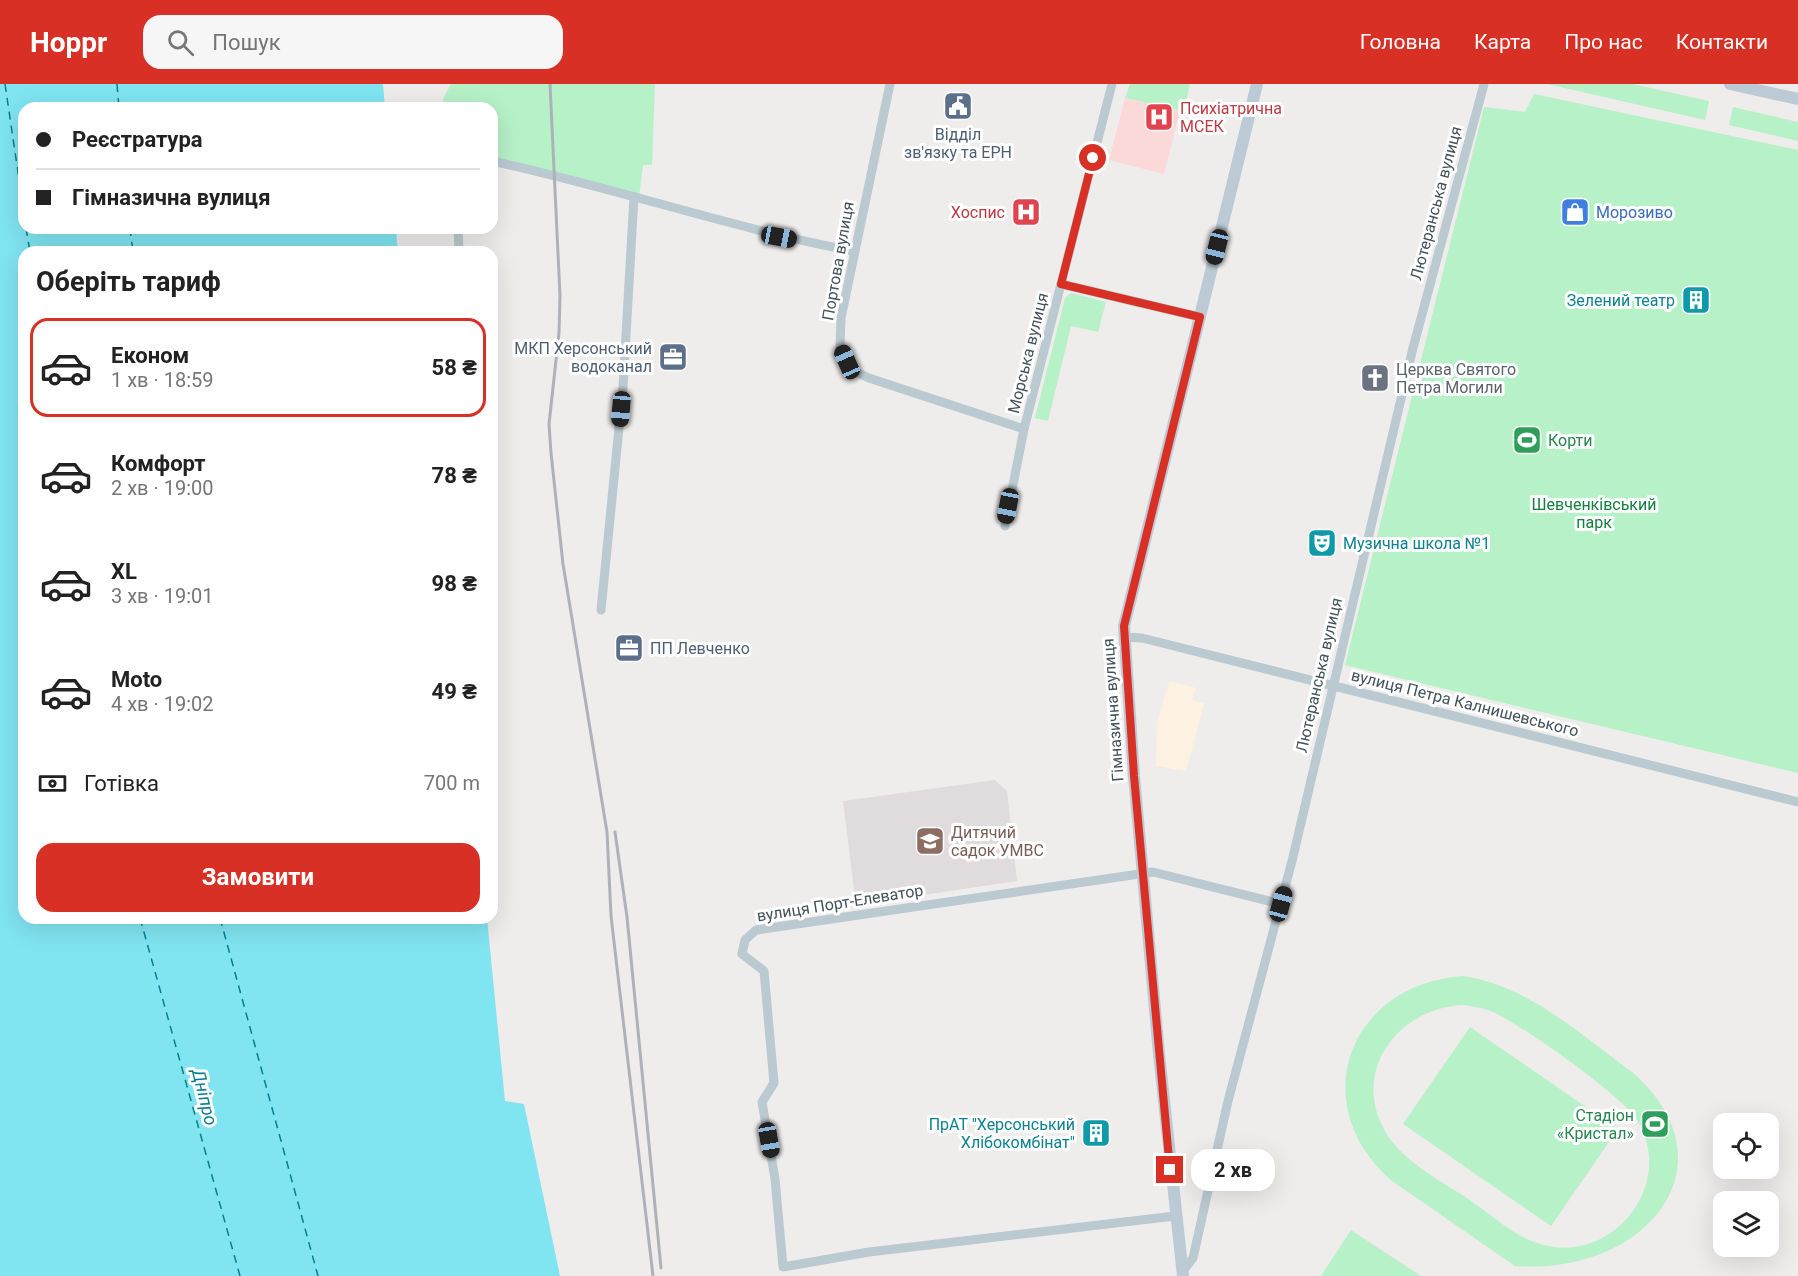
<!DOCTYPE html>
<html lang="uk">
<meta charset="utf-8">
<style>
body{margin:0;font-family:Roboto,sans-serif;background:#f6f6f6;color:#222;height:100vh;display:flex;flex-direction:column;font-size:22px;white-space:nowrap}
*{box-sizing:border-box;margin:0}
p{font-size:20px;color:#767676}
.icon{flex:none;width:33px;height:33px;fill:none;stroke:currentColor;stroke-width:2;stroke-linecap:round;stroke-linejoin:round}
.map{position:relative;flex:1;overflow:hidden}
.drawer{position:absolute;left:18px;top:162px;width:480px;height:678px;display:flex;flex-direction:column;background:#fff;border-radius:18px;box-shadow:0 6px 24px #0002}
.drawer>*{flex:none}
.hud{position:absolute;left:18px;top:18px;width:480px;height:132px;border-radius:18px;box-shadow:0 6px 24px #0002;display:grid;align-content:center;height:132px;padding:0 18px;background:#fff}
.buttons{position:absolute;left:1713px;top:1029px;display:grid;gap:12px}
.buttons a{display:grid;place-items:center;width:66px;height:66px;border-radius:12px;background:#fff;box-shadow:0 6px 24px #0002;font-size:30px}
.end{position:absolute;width:27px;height:27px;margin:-14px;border:8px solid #d93025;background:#fff;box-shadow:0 0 0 3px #fff}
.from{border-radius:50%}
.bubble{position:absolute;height:42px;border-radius:18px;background:#fff;box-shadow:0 6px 24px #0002;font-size:20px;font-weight:700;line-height:42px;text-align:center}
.car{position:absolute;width:18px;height:36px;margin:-18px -9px;border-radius:8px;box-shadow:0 0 4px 2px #0007;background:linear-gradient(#222 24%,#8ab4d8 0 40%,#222 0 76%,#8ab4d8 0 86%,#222 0)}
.hud b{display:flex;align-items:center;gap:21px;height:57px;font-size:22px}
.hud b+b{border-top:2px solid #e0e0e0}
.hud i{width:15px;height:15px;background:#222}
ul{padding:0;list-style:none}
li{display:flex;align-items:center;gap:18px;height:99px;margin:0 12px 9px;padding:0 6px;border:3px solid transparent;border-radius:18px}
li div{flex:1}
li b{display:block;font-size:22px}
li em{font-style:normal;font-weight:700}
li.selected{border-color:#d93025}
li>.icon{width:54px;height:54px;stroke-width:1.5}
h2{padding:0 18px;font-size:27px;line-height:72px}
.pay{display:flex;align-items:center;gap:15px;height:66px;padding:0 18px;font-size:22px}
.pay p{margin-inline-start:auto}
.button{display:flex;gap:12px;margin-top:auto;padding:12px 18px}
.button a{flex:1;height:69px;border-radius:18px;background:#d93025;color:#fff;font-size:24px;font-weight:700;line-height:69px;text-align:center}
header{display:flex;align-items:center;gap:36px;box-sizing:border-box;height:84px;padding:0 30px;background:#d93025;color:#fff}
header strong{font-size:28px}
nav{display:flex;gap:33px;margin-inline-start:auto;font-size:21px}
.search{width:420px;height:54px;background:#f6f6f6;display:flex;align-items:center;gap:15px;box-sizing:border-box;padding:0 21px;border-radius:18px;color:#767676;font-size:22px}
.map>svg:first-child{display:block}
.commercial{fill:#fdf2e2}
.education{fill:#e0dcde}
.medical{fill:#fcd9d9}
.green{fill:#b6f1c7;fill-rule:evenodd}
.water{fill:#80e4f1}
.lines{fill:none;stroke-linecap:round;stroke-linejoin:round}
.ferry{stroke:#077f8e;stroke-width:1.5;stroke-dasharray:8 6;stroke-linecap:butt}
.street{stroke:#bbc9d0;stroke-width:9}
.secondary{stroke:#bbcad4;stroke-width:12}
.rail{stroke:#aeb2b7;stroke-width:3}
.route{stroke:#d93025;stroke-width:8}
.labels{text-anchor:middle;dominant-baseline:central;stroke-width:6;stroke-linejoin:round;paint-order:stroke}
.health-label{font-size:16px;fill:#be3a42;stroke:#fff;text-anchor:start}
.service-label{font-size:16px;fill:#4e5e75;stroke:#fff}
.street-label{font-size:16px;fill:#43525a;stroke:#fff}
.shop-label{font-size:16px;fill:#366cbe;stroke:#fff;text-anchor:start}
.culture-label{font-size:16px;fill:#0d838f;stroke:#fff;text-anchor:end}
.worship-label{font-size:16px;fill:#5b616d;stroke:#fff;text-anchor:start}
.leisure-label{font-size:16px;fill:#27864d;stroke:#fff;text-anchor:start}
.park-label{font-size:16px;fill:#117f3d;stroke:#fff}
.education-label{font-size:16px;fill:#785e54;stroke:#fff;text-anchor:start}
.water-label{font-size:18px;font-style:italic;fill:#077f8e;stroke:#fff}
</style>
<header>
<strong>Hoppr</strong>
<div class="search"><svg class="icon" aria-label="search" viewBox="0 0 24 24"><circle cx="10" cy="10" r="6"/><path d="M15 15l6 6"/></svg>Пошук</div>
<nav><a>Головна</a><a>Карта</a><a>Про нас</a><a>Контакти</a></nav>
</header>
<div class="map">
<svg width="1798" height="1192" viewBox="0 0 1798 1192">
<rect width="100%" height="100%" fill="#efecec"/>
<polygon class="commercial" points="1169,597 1196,604 1192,616 1204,619 1186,687 1156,682 1157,639"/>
<polygon class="education" points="995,696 1007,707 1017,797 856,821 843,717"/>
<polygon class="medical" points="1125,14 1180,27 1164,90 1109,76"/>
<g class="green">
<polygon points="451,0 655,0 652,81 643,81 639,114 492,77 492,24 445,24 443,15"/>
<polygon points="1130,0 1190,0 1184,27 1125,14"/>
<polygon points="1547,0 1633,0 1709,17 1705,36"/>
<polygon points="1534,10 1798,66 1798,689 1345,581 1484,23 1525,28"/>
<polygon points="1733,23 1798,38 1798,57 1729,41"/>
<polygon points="1071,209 1106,218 1098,248 1071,242 1048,337 1035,334 1065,214"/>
<path d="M 1463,892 C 1527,901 1580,950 1632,988 C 1737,1079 1647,1192 1515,1182 L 1392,1097 C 1304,1021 1348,900 1463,892 ZM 1462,921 C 1473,922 1483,924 1493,928 C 1519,939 1624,1013 1637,1036 C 1674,1095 1621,1172 1553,1163 C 1544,1161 1535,1159 1527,1155 C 1508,1146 1491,1131 1474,1119 C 1446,1099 1405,1080 1386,1049 C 1350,988 1397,925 1462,921 Z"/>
<polygon points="1470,943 1618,1045 1551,1142 1403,1040"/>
<polygon points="1351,1146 1421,1192 1321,1192"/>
</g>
<polygon class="water" points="0,0 383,0 385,24 24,24 24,144 396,144 398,168 24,168 24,834 487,834 505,1017 524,1020 560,1192 0,1192"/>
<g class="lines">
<g class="ferry">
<polyline points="5,0 24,129"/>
<polyline points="117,0 119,24"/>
<polyline points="26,144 30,168"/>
<polyline points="130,144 133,168"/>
<polyline points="140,834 240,1192"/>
<polyline points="220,834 318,1192"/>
</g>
<g class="street">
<polyline points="890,0 841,234 840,263 847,278 854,287 869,294 1024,345"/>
<path d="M 492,77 C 613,103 731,144 853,167"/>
<polyline points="458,144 459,168"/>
<polyline points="1061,200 1200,233"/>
<polyline points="1005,442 1024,345 1112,0"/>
<polyline points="601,526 623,303 634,113"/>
<polyline points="1124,553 1142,554 1798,718"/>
<polyline points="1175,1132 869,1168 783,1183 775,1095 762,1018 774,999 764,887 742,870 745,856 756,846 1153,788 1281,820"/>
<polyline points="1183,1187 1193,1174 1228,1017 1292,777 1413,264 1484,0"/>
</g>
<g class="secondary">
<polyline points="1730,0 1798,15"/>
<polyline points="1183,1192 1159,970 1134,692 1124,542 1257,0"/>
</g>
<g class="rail">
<polyline points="550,0 560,212 559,249 549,340 551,369 563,480 607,748 611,832 653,1192"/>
<polyline points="615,748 627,833 661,1184"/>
</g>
</g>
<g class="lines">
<polyline class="route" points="1093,74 1061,200 1200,233 1124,542 1134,692 1170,1086"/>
</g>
<defs>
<g id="civic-square" transform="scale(1.5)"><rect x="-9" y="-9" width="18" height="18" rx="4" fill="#5c6f8a" stroke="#fff"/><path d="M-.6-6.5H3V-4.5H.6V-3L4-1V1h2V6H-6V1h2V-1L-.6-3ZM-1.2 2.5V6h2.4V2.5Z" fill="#fff"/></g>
<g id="hospital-square" transform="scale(1.5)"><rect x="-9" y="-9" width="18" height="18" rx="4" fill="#e0444e" stroke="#fff"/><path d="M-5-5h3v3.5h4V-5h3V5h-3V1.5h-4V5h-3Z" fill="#fff"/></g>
<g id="shop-square" transform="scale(1.5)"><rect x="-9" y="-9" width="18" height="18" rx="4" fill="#3f7fe0" stroke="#fff"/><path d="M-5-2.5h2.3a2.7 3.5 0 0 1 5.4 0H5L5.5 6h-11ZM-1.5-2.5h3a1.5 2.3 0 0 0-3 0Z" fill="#fff"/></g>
<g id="building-square" transform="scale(1.5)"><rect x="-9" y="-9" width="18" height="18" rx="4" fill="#0f9aa8" stroke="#fff"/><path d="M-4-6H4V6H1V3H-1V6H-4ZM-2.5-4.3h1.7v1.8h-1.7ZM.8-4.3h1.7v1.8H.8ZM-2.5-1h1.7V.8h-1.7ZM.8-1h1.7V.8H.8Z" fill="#fff"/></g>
<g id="office-square" transform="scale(1.5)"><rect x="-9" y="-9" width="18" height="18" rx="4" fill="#5c6f8a" stroke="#fff"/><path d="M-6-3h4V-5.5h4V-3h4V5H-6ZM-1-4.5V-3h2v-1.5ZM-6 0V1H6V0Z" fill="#fff"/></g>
<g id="church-square" transform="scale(1.5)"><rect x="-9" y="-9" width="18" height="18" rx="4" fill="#6b7280" stroke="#fff"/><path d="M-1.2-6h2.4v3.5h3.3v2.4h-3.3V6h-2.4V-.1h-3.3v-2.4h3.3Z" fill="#fff"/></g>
<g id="stadium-square" transform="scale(1.5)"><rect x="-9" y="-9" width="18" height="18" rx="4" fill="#2e9e5b" stroke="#fff"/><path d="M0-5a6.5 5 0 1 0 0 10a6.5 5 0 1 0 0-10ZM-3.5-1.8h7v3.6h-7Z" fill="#fff"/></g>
<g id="theatre-square" transform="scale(1.5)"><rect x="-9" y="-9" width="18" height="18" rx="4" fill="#0f9aa8" stroke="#fff"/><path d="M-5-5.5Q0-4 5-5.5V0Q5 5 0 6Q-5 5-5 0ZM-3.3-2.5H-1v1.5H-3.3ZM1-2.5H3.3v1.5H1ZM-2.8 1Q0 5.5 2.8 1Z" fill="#fff"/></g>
<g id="school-square" transform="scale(1.5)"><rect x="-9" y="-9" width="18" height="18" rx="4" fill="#8d6e63" stroke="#fff"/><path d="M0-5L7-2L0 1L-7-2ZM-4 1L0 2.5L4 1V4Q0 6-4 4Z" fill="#fff"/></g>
</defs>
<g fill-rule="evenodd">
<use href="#civic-square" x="958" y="22"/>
<use href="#hospital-square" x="1159" y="33"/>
<use href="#hospital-square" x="1026" y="128"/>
<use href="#shop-square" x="1575" y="128"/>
<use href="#building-square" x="1696" y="216"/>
<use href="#office-square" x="673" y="273"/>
<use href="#church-square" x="1375" y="294"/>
<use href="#stadium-square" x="1527" y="356"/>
<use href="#theatre-square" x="1322" y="459"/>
<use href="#office-square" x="629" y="564"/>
<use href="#school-square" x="930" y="757"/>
<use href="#stadium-square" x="1655" y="1040"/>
<use href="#building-square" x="1096" y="1049"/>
</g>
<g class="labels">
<g class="health-label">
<text x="1180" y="24">Психіатрична<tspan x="1180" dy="18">МСЕК</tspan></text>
<text x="1005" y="128" text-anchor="end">Хоспис</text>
</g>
<g class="service-label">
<text x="958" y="50">Відділ<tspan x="958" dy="18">зв'язку та ЕРН</tspan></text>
<text x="652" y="264" text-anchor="end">МКП Херсонський<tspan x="652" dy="18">водоканал</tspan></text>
<text x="650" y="564" text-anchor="start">ПП Левченко</text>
</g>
<g class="street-label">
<text transform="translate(1436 119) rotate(-75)">Лютеранська вулиця</text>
<text transform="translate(838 177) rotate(-80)">Портова вулиця</text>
<text transform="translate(1028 269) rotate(-76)">Морська вулиця</text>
<text transform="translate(1319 591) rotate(-77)">Лютеранська вулиця</text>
<text transform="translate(1465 619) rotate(14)">вулиця Петра Калнишевського</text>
<text transform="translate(1113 626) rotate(-94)">Гімназична вулиця</text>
<text transform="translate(840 819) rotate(-9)">вулиця Порт-Елеватор</text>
</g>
<g class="shop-label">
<text x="1596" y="128">Морозиво</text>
</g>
<g class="culture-label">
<text x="1675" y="216">Зелений театр</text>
<text x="1343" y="459" text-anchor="start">Музична школа №1</text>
<text x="1075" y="1040">ПрАТ "Херсонський<tspan x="1075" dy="18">Хлібокомбінат"</tspan></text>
</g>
<g class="worship-label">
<text x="1396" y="285">Церква Святого<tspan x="1396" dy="18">Петра Могили</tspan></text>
</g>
<g class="leisure-label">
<text x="1548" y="356">Корти</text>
<text x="1634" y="1031" text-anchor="end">Стадіон<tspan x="1634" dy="18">«Кристал»</tspan></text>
</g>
<g class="park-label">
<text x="1594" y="420">Шевченківський<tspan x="1594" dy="18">парк</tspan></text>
</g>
<g class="education-label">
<text x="951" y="748">Дитячий<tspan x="951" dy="18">садок УМВС</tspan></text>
</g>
<g class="water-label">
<text transform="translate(205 1013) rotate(76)">Дніпро</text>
</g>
</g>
</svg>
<div class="buttons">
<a><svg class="icon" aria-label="locate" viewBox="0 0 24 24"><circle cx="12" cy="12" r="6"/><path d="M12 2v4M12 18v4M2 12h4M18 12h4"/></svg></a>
<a><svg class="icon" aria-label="layers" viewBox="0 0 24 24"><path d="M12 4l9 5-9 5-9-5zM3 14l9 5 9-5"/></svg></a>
</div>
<i class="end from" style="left:1093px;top:74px"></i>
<i class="end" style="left:1170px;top:1086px"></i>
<div class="bubble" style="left:1191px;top:1065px;width:84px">2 хв</div>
<i class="car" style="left:779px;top:153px;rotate:101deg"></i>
<i class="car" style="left:1217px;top:163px;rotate:194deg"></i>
<i class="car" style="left:847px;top:278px;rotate:336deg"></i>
<i class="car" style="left:621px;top:325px;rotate:185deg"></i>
<i class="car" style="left:1008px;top:422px;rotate:191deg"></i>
<i class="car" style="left:1281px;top:820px;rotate:15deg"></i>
<i class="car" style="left:769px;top:1056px;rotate:170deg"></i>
<div class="hud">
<b><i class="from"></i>Реєстратура</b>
<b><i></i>Гімназична вулиця</b>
</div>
<section class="drawer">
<h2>Оберіть тариф</h2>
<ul>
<li class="selected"><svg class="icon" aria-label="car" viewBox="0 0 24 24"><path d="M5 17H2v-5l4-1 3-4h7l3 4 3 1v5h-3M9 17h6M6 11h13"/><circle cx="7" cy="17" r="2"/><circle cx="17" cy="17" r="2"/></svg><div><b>Економ</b><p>1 хв · 18:59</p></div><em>58 ₴</em></li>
<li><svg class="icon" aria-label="car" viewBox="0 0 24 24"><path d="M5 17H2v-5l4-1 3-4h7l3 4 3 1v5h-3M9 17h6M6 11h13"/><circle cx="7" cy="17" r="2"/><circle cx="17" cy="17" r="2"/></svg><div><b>Комфорт</b><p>2 хв · 19:00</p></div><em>78 ₴</em></li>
<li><svg class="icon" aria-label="car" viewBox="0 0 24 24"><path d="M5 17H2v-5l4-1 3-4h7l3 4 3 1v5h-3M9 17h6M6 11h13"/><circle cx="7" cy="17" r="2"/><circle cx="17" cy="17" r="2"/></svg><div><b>XL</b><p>3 хв · 19:01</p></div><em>98 ₴</em></li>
<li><svg class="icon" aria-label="car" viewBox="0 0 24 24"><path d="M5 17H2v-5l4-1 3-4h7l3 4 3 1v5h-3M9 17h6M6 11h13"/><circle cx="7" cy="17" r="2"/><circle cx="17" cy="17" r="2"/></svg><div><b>Moto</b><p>4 хв · 19:02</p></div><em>49 ₴</em></li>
</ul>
<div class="pay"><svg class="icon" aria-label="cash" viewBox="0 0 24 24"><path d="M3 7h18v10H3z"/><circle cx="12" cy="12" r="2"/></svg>Готівка<p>700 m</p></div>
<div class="button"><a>Замовити</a></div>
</section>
</div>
